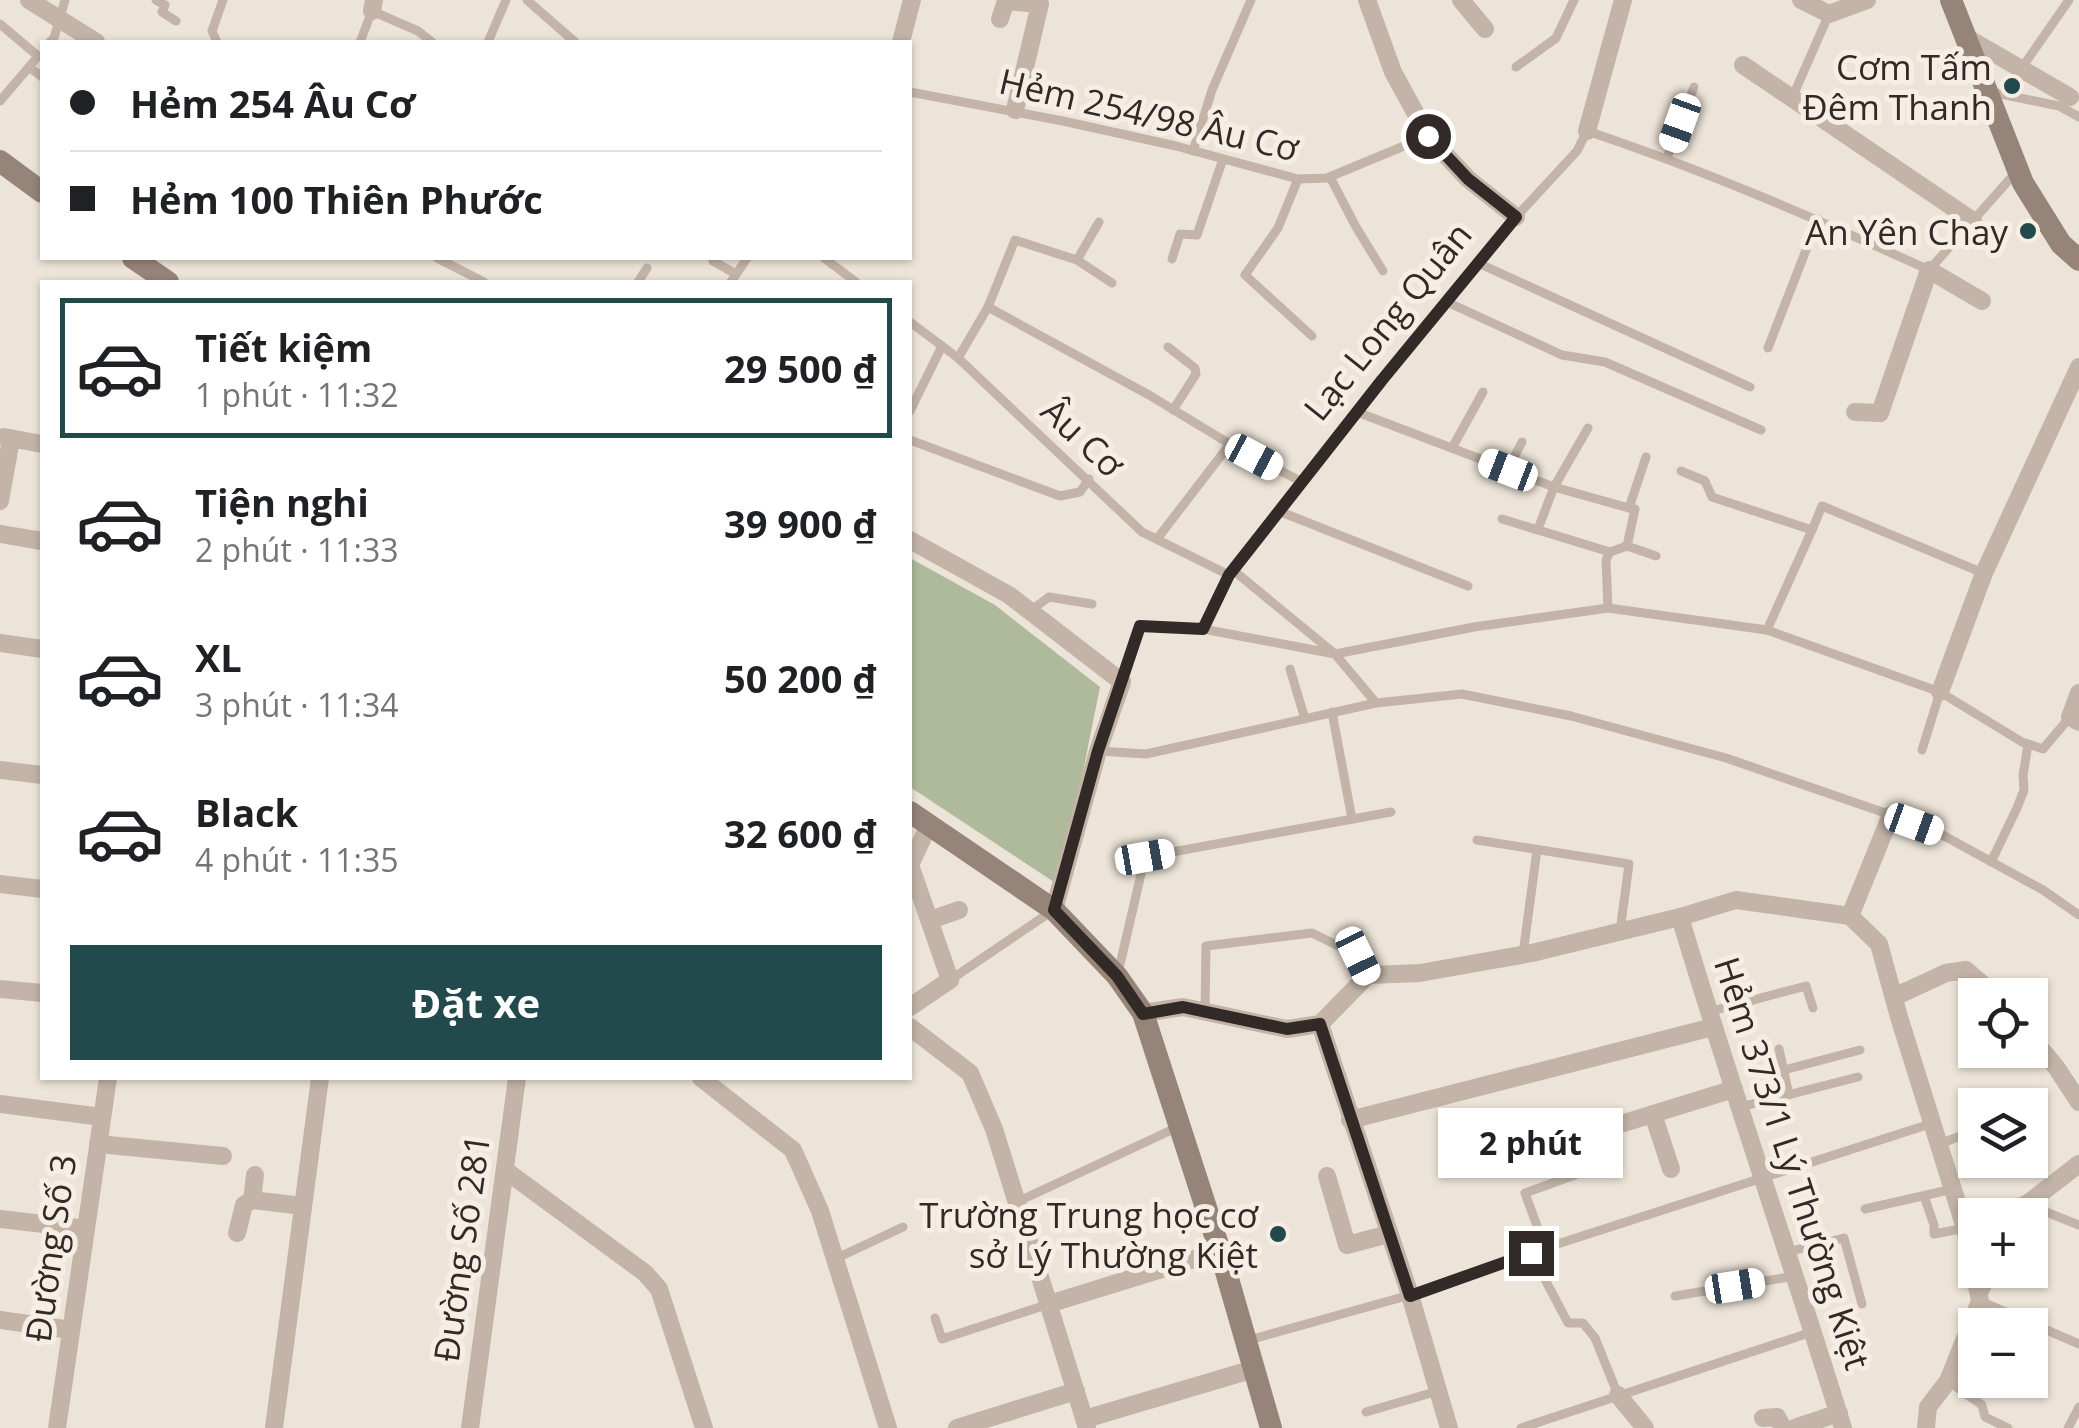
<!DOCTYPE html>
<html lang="vi">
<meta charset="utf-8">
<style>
body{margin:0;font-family:"Open Sans",sans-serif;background:#f6f6f6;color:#202124;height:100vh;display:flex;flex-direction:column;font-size:38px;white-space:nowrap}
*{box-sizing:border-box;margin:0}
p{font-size:32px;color:#757577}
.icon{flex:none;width:55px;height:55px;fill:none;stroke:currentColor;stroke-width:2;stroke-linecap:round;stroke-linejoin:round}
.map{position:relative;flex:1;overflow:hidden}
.side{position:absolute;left:40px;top:280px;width:872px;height:800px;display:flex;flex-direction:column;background:#fff;border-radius:0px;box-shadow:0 2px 8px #0004}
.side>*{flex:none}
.banner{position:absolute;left:40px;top:40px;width:872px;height:220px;border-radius:0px;box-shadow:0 2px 8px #0004;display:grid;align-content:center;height:220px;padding:0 30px;background:#fff}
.tools{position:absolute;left:1958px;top:978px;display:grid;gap:20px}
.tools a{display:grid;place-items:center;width:90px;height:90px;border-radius:0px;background:#fff;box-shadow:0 2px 8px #0004;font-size:50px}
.end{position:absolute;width:45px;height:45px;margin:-22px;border:12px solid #312a26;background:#fff;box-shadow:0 0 0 5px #fff}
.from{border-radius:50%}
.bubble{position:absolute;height:70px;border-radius:0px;background:#fff;box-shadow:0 2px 8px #0004;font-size:32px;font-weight:700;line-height:70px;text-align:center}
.car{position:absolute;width:30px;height:60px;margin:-30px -15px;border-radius:12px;box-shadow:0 0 8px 2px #0007;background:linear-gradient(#fff 24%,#345 0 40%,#fff 0 76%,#345 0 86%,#fff 0)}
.banner b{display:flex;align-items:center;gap:35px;height:95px;font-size:38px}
.banner b+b{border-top:2px solid #e0e0e0}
.banner i{width:25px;height:25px;background:#202124}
ul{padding:18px 0 0;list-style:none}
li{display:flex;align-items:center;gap:30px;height:140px;margin:0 20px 15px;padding:0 10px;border:5px solid transparent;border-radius:0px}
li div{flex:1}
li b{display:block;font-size:38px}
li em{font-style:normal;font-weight:700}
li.current{border-color:#22494c}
li>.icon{width:90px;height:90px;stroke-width:1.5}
.action{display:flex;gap:20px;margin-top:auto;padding:20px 30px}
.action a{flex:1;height:115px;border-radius:0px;background:#22494c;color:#fff;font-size:40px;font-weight:700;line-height:115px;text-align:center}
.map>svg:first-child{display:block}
.green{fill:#afba9c}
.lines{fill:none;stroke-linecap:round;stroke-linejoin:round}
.lane{stroke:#c3b4a7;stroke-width:9}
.street{stroke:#c3b4a7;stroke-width:18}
.secondary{stroke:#968479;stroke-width:22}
.route{stroke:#312a26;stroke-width:12}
.poi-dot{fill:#22494c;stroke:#f6eee5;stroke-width:4}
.labels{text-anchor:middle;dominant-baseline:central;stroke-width:10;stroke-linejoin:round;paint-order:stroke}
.poi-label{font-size:35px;fill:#312a26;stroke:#f6eee5;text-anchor:end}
.street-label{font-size:35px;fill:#312a26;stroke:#f6eee5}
</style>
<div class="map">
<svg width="2079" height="1428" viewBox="0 0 2079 1428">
<rect width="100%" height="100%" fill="#ede4d9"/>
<polygon class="green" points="910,558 995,605 1100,687 1060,886 910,787"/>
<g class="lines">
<g class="lane">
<polyline points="156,0 165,5 162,12 176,21"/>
<polyline points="527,0 575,42"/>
<polyline points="0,24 38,56 29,67 42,77"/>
<polyline points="50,42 54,38 65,0"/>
<polyline points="217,42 212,31 223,0"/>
<polyline points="360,42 372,11 418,31 432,42"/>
<polyline points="488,42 506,0"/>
<polyline points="1516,67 1556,38 1574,0"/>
<polyline points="2021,69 2069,0"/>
<polyline points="910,92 1063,121 1176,146 1298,179 1327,178 1428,136"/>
<polyline points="1991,92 2059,106 2079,117"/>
<polyline points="1792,98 1829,14"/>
<polyline points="0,101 29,67"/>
<polyline points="1193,151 1212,90 1251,0"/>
<polyline points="1667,158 1694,87"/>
<polyline points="1330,177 1356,227 1383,271"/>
<polyline points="1298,179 1278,228 1245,275 1312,336"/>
<polyline points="437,258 484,282"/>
<polyline points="716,258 713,261 736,274"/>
<polyline points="824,258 856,282"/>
<polyline points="1172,259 1180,234 1197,235 1223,159"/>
<polyline points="1077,260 1099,222"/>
<polyline points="1478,263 1750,387"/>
<polyline points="638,282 647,268"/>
<polyline points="731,282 747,258"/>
<polyline points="1447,302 1562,355 1605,362 1761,430"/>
<polyline points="988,307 1149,395 1230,444 1302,482"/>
<polyline points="910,322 958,358 1142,532 1229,575"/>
<polyline points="1168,347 1195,368 1196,374 1173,410"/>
<polyline points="1768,348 1818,219"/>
<polyline points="958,358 988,307 1015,240 1077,260 1112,283"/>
<polyline points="910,411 942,346"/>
<polyline points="1357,412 1554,487 1629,508"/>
<polyline points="910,440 1060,496 1080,492 1089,479"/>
<polyline points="1452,448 1483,392"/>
<polyline points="1508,469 1522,442"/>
<polyline points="1681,471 1705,481 1712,497 1812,530 1822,506 1983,573"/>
<polyline points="1281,512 1468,586"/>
<polyline points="1502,519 1610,552 1627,546 1656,556"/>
<polyline points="1538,529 1554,487 1588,428"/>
<polyline points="1157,539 1230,444"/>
<polyline points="1627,546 1635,509 1629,508 1646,457"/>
<polyline points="1233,570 1335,654 1376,703"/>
<polyline points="1608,608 1606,560 1610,552"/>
<polyline points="1030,611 1049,597 1092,604"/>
<path d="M 1203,629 L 1229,575 L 1405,352 L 1516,217 L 1577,151 L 1587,131 C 1704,170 1817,219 1929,270 L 2017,171"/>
<polyline points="1767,630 1812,530"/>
<polyline points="1290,669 1305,719"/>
<polyline points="1122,681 1140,626 1203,629 1335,654 1474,627 1608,608 1767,630 1940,692 2022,742 2043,749 2070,717"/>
<polyline points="1332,712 1352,819"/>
<polyline points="1922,750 1940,692"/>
<polyline points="1098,751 1146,754 1376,703 1462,694 1571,716 1726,758 1891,815 1937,832 2043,890 2079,915"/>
<polyline points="1477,840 1629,864 1620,931"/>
<polyline points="1991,862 2017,808 2024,790 2023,776 2028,744"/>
<polyline points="1523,954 1537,850"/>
<polyline points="1118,973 1145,857 1391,812"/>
<polyline points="950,980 1052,911"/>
<polyline points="1205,1011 1206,946 1312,933 1359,956 1368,975"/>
<polyline points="1708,1012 1806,986 1813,1008"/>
<polyline points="1779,1049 1789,1095"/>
<polyline points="1784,1070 1860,1050"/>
<polyline points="1740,1107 1858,1077"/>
<polyline points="1940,1144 1975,1130"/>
<polyline points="1924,1196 1934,1225 1934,1234 1965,1228"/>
<polyline points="1017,1202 1178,1127"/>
<polyline points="2026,1204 2079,1225"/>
<polyline points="1865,1209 1953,1189"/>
<polyline points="1545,1248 1525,1193 1575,1175"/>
<polyline points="1787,1252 1844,1238 1862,1304"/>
<polyline points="1531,1253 1568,1323 1583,1323 1595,1338 1618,1395"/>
<polyline points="835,1259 903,1227"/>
<polyline points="1995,1270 1980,1301 2079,1344"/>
<polyline points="1675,1296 1795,1276"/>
<polyline points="935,1318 942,1339 1049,1304"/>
<polyline points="1249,1340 1410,1295 1545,1248 1933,1123"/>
<polyline points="1948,1381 1982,1405 1985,1417 2008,1428"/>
<polyline points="1366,1412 1438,1391"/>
<polyline points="1521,1428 1812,1332"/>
<polyline points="2068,1428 2079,1407"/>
</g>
<g class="street">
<polyline points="29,0 96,42"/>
<polyline points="1367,0 1393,72 1428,136 1468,179 1516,217"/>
<polyline points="1461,0 1485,29"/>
<polyline points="1801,0 1829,14 1867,0"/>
<polyline points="372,11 374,0"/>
<polyline points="1000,19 1006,1 1040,4 1015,110"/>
<polyline points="1964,36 2070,97"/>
<polyline points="901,42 912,0"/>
<polyline points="1743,65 1973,221"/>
<polyline points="1587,131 1623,0"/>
<polyline points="1855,412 1880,413 1929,270 1982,301"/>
<polyline points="4,437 42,444"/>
<polyline points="0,501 11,440"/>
<polyline points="0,534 42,541"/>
<polyline points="910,540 1009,595 1122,682 1098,751 1054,910"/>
<polyline points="0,643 42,649"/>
<polyline points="1940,692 1984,573 2079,367"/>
<polyline points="2079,693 2070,717 2079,722"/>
<polyline points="0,770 42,775"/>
<polyline points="0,884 42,889"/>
<polyline points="1850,916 1891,815"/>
<path d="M 1680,917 C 1731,1088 1790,1257 1843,1428"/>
<polyline points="930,920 959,910"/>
<polyline points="0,989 42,993"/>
<polyline points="1894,997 1946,973 1966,970 1995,995"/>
<polyline points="910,1007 950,980 910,865 929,825"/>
<polyline points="1143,1013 1183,1007 1287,1029 1320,1024 1368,975 1420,973 1532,953 1680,917 1736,900 1850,916 1879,944 1899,1017 1965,1228 1980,1301 1948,1381 1928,1407 1926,1428"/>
<polyline points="1320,1024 1410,1295 1449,1428"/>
<polyline points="910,1027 970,1073 994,1129 1087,1428"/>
<polyline points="2030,1036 2056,1067 2079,1102"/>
<polyline points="701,1078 793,1150 820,1211 888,1428"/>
<polyline points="0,1104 102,1117"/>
<polyline points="1653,1114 1671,1169"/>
<polyline points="1350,1120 1713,1027"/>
<polyline points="1624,1123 1734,1089"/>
<polyline points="98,1144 223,1156"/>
<polyline points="505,1170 645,1273 659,1289 704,1428"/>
<polyline points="1327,1176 1347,1245 1389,1234"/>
<polyline points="252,1200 303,1206"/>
<polyline points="1998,1215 2027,1204 2079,1164"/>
<polyline points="0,1219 86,1229"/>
<polyline points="237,1233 244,1205 252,1200 255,1175"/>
<polyline points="1049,1304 1220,1251"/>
<polyline points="0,1320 71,1330"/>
<polyline points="1618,1395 1645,1428"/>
<polyline points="1763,1418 1777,1417 1783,1428"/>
<polyline points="1085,1419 1254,1369"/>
<polyline points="57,1428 108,1078"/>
<polyline points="274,1428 320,1078"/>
<polyline points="470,1428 517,1078"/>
<polyline points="957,1428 1076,1391"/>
<polyline points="1794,1428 1839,1413"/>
</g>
<g class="secondary">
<polyline points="1951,0 2023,183 2061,244 2079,260"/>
<polyline points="0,161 42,192"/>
<polyline points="133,258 168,282"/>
<polyline points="910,812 1054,910 1117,976 1143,1013 1220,1251 1271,1428"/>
</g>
</g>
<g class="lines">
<polyline class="route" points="1428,136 1468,179 1516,217 1382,380 1229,575 1203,629 1140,626 1098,751 1054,910 1117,976 1143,1014 1183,1007 1287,1029 1320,1024 1410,1296 1531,1253"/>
</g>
<g class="poi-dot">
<circle cx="2012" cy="86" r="10"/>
<circle cx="2028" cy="231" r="10"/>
<circle cx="1278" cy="1234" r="10"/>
</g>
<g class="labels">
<g class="poi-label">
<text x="1992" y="66">Cơm Tấm<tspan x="1992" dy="40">Đêm Thanh</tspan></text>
<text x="2008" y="231">An Yên Chay</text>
<text x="1258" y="1214">Trường Trung học cơ<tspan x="1258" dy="40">sở Lý Thường Kiệt</tspan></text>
</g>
<g class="street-label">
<text transform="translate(1149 114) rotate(13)">Hẻm 254/98 Âu Cơ</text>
<text transform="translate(1387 321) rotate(-51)">Lạc Long Quân</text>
<text transform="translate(1083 437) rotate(43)">Âu Cơ</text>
<text transform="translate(1793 1163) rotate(72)">Hẻm 373/1 Lý Thường Kiệt</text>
<text transform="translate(50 1248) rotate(-82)">Đường Số 3</text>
<text transform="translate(461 1248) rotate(-82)">Đường Số 281</text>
</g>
</g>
</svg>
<div class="tools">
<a><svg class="icon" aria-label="locate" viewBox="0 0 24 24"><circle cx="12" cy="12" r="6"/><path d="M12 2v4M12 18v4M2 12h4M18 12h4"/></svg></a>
<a><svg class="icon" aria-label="layers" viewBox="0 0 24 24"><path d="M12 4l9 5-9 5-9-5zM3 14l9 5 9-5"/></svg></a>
<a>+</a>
<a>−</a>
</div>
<i class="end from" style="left:1428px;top:136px"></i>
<i class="end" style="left:1531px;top:1253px"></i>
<div class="bubble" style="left:1438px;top:1108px;width:185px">2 phút</div>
<i class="car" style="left:1680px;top:123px;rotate:200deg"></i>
<i class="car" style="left:1254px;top:457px;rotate:118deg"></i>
<i class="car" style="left:1508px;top:470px;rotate:291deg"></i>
<i class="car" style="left:1914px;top:824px;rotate:110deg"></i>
<i class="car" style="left:1145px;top:857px;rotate:80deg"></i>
<i class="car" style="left:1358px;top:956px;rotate:154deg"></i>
<i class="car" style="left:1735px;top:1286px;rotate:81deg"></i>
<div class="banner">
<b><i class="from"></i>Hẻm 254 Âu Cơ</b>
<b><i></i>Hẻm 100 Thiên Phước</b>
</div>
<section class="side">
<ul>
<li class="current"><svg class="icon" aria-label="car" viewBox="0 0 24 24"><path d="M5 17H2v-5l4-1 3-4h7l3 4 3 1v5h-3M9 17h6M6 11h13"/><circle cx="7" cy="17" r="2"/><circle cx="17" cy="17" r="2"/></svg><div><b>Tiết kiệm</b><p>1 phút · 11:32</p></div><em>29 500 ₫</em></li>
<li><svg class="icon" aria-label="car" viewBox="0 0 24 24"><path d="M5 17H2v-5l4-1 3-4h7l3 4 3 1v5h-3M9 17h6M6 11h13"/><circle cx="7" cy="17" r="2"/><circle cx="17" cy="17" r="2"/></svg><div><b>Tiện nghi</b><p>2 phút · 11:33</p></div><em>39 900 ₫</em></li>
<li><svg class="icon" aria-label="car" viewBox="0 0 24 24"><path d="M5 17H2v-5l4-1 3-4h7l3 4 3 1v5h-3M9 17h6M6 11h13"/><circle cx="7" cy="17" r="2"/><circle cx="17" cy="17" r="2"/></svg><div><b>XL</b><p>3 phút · 11:34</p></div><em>50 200 ₫</em></li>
<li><svg class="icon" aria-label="car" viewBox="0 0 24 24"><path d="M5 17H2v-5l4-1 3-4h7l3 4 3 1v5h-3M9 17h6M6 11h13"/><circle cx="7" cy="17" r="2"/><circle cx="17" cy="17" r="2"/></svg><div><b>Black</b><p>4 phút · 11:35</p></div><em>32 600 ₫</em></li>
</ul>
<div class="action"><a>Đặt xe</a></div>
</section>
</div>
